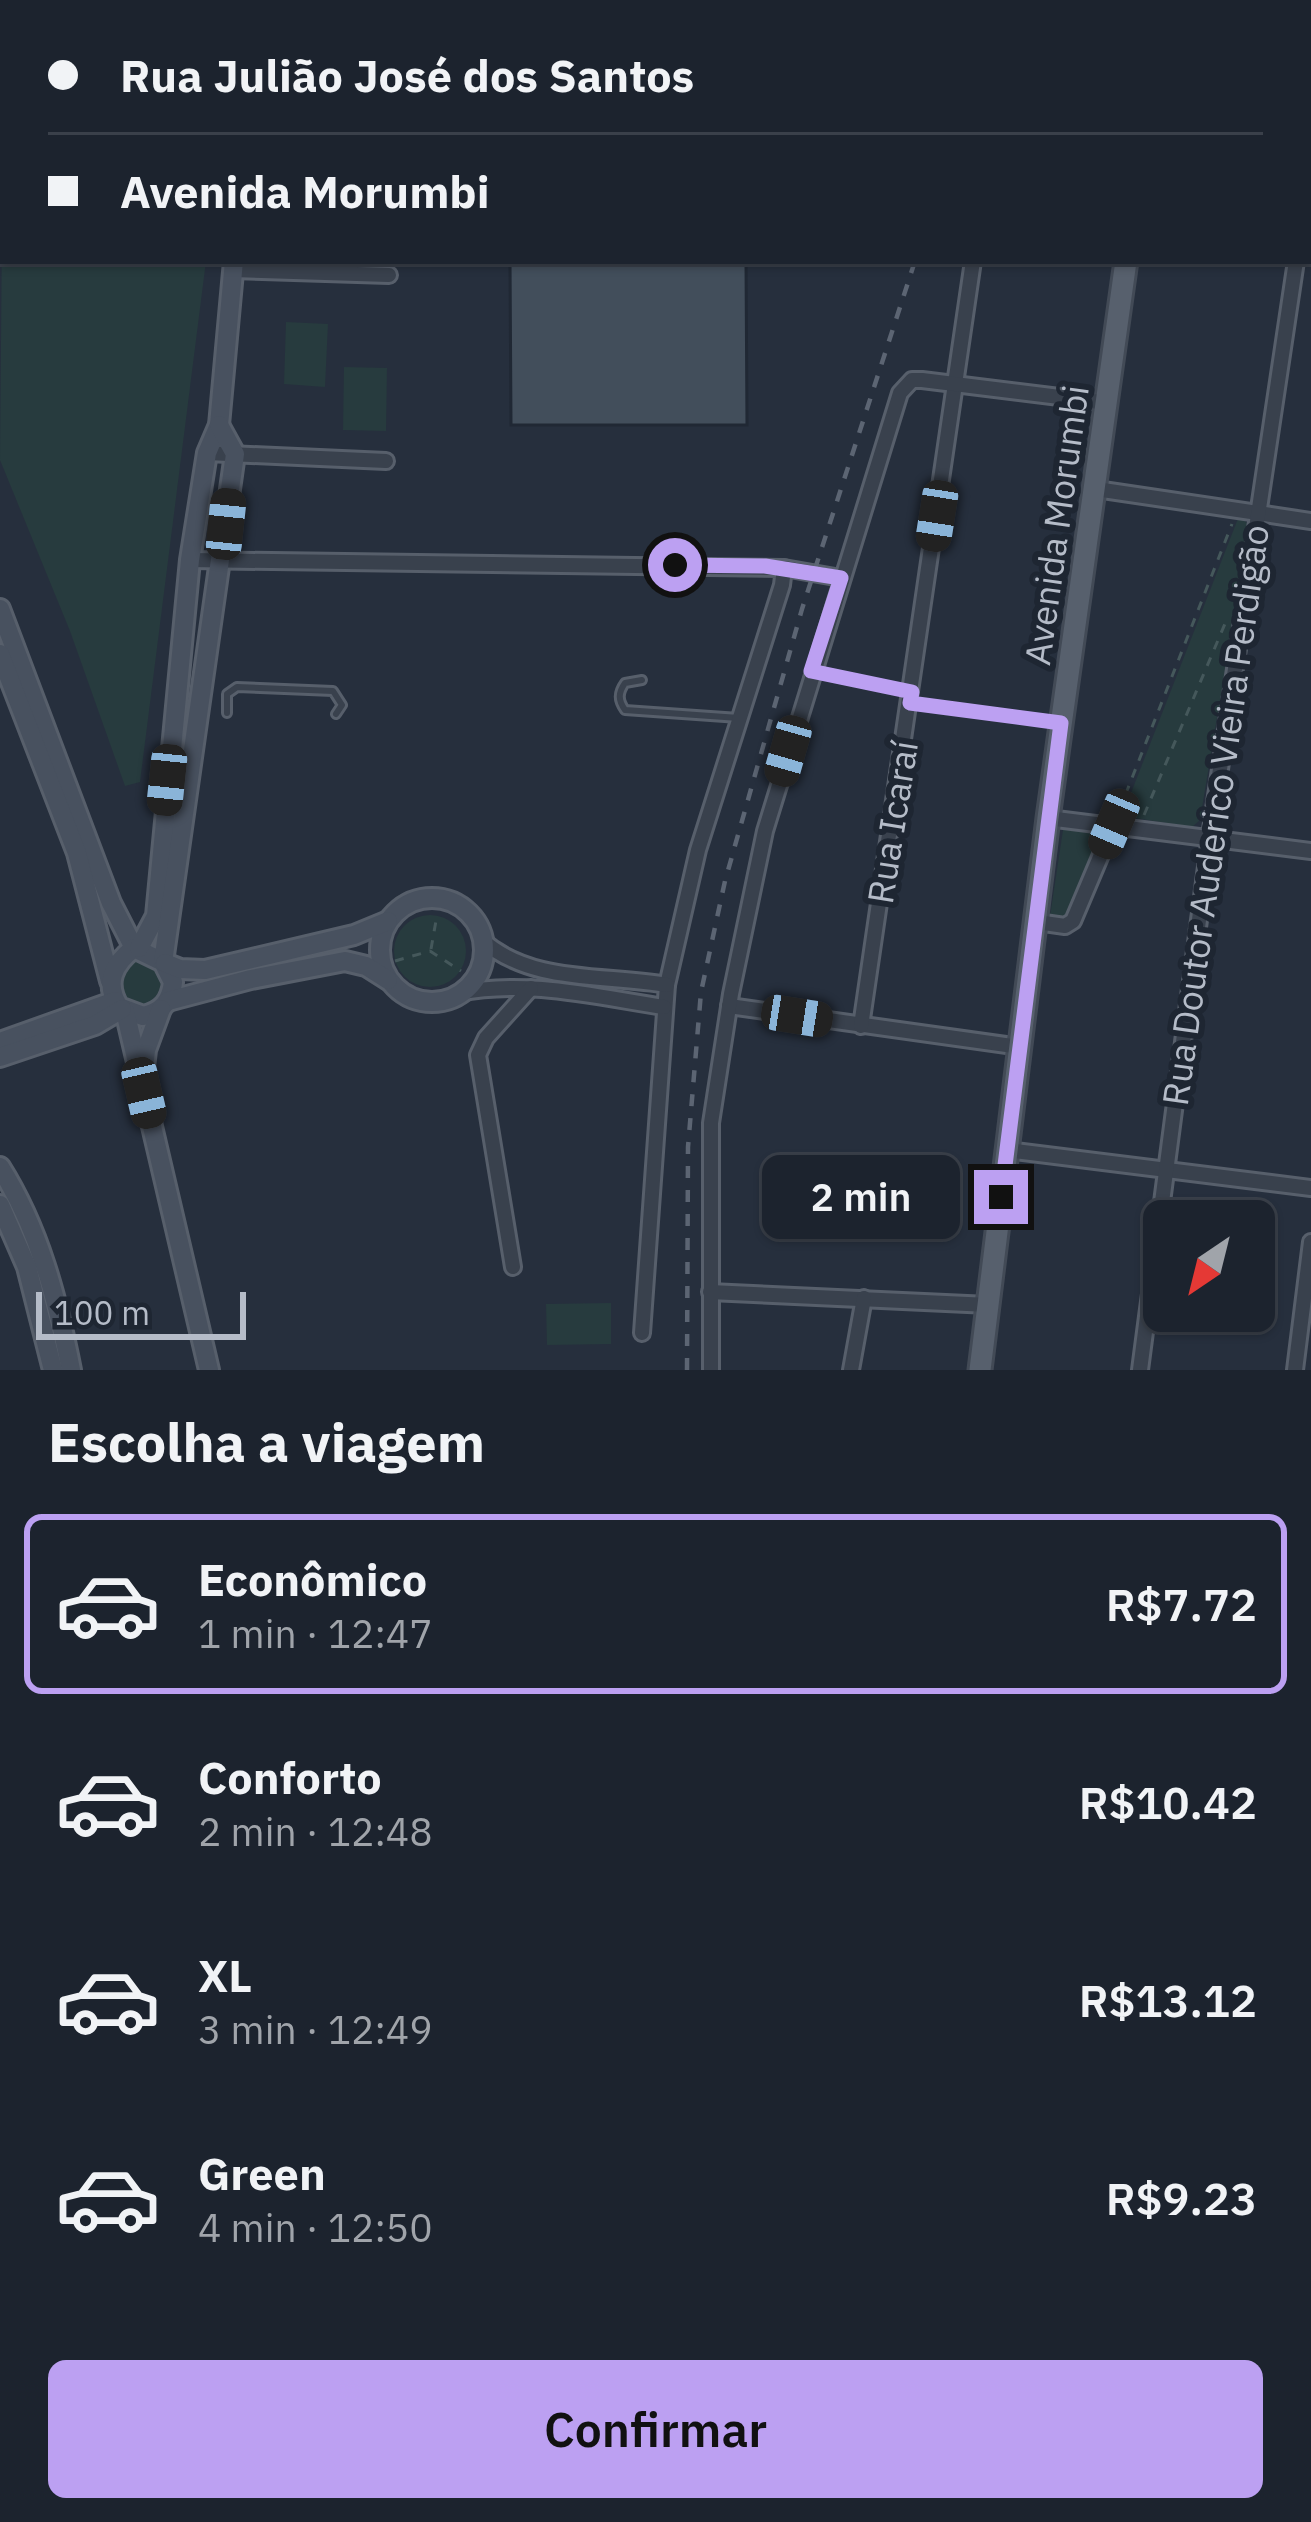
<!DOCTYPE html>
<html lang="pt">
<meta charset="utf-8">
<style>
body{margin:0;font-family:"IBM Plex Sans",sans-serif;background:#292f3a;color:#f1f3f6;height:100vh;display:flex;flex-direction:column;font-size:45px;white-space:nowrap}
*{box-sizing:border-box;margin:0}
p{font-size:39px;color:#a0a4aa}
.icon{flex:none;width:66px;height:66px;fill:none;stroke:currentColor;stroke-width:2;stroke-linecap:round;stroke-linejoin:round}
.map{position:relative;height:1370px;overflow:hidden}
.panel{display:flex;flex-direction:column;background:#1c232e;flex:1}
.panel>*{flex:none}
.top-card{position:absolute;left:0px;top:0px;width:1311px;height:264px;box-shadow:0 3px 9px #0004,0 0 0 3px #3a404a;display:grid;align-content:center;height:264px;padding:0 48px;background:#1c232e}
.needle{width:78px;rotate:215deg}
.controls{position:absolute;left:1143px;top:1200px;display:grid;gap:24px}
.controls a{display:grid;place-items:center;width:132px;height:132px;border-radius:18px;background:#1c232e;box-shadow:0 3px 9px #0004,0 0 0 3px #3a404a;font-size:60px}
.scale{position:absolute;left:36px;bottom:30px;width:210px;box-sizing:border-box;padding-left:12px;border:6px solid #b5bcc8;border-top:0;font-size:33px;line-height:42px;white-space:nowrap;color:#b5bcc8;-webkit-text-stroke:9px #1e2632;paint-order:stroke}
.end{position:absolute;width:54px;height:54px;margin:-27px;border:15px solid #bca0f2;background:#111;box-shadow:0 0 0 6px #111}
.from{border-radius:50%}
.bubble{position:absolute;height:84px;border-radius:18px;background:#1c232e;box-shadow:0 3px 9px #0004,0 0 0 3px #3a404a;font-size:39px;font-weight:600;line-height:84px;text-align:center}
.car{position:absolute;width:36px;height:72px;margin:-36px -18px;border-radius:15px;box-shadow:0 0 9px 3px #0007;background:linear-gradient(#222 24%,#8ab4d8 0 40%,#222 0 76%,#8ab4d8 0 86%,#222 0)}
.top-card b{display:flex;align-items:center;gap:42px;height:114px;font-size:45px}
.top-card b+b{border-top:3px solid #3a404a}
.top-card i{width:30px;height:30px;background:#f1f3f6}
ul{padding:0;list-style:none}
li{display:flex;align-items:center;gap:36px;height:180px;margin:0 24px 18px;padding:0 24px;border:6px solid transparent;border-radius:18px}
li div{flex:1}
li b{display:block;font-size:45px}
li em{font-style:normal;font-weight:600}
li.active{border-color:#bca0f2}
li>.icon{width:108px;height:108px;stroke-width:1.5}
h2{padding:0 48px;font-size:54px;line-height:144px}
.action{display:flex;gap:24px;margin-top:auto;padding:24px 48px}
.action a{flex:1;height:138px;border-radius:18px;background:#bca0f2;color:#111;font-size:48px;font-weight:600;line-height:138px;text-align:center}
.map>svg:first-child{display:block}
.green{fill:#273b3e}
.building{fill:#424e5b;stroke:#202834;stroke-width:3}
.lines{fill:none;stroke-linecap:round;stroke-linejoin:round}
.lane-casing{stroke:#575f6b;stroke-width:12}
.street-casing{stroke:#575f6b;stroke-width:20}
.secondary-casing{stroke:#575f6b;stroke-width:24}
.primary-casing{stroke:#424a56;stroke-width:27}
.path{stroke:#45585b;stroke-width:3;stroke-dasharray:9 9;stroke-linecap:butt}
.lane{stroke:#39414d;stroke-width:6}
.street{stroke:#39414d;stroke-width:14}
.secondary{stroke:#48515f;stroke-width:18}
.primary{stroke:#57606d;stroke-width:21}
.rail{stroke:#5c6573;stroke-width:4.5;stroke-dasharray:12 12;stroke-linecap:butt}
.route{stroke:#bca0f2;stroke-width:15}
.labels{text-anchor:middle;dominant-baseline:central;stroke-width:12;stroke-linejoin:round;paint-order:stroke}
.street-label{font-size:36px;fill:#b5bcc8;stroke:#1e2632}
</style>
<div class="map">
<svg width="1311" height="1370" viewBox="0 0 1311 1370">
<rect width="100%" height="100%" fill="#262f3d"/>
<g class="green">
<polygon points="3,103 3,261 206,261 140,782 125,786 70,631 0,460"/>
<polygon points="286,322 328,324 325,387 284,384"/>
<polygon points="344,367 387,368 386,431 343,430"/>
<polygon points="1239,516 1249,525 1200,820 1192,827 1122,816"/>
<polygon points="1071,825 1107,831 1065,918 1050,916 1063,830"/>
<circle cx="430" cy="951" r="36"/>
<circle cx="141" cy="984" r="23"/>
<polygon points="611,1303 611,1344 547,1345 546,1304"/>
</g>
<polygon class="building" points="510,261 746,261 747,425 511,425"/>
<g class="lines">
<g class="lane-casing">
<g id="lane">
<polyline points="815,672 908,691"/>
<path d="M 642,680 L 625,683 C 618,693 618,700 625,710 L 739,718"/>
<polyline points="911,703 1057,722"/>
<polyline points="227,713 227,694 237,687 333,691 342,705 336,714"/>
</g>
</g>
<g class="street-casing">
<g id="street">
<polyline points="1308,174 1311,151"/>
<polyline points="233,270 389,275"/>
<polyline points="207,453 386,461"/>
<polyline points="1096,489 1311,521"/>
<polyline points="190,560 784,568 782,585 698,850 667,985 642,1333"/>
<polyline points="784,568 841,578"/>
<polyline points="1048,818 1311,851"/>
<polyline points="1037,922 1065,926 1073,921 1114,824"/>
<path d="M 482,940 C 531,984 605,974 667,985"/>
<path d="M 459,993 C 526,979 597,997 664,1007"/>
<polyline points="729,1006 1020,1047"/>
<polyline points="861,1026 973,261"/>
<polyline points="1007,1150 1311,1188"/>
<polyline points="513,1267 478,1055 486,1038 531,988"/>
<polyline points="710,1292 989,1305"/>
<polyline points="711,1370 711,1123 731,994 765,831 900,393 912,380 922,380 1108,403"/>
<polyline points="851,1370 864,1298"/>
<polyline points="1140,1370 1210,836 1296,261"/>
<polyline points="1295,1370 1311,1242"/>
</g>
</g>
<g class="secondary-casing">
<g id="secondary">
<polyline points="278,3 279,0"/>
<polyline points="1308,179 1311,180"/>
<polyline points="0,609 111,903 134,948"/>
<polyline points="0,654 77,853 110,981"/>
<circle cx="432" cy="950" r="52"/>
<path d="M 134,948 L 163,962 L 173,982 C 171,1001 162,1012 143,1016 L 119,1007 C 104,983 113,964 134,948 Z"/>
<polyline points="139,948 156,916 190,560 207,453 219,425 234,261"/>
<polyline points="163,962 235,454 219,425"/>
<polyline points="165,963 180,969 205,970 354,935 388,921"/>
<polyline points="168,1001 251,979 345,961 366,966 388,980"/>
<polyline points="125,1011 209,1370"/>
<polyline points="0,1042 115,1001"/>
<polyline points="0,1057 95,1025 122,1009"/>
<polyline points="143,1076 146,1050 161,1009"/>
<path d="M 0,1167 C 39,1229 57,1299 71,1370"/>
<polyline points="0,1205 27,1267 53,1370"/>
</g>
</g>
<g class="primary-casing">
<g id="primary">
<polyline points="1161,3 1161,0"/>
<polyline points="980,1370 1048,818 1126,261"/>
</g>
</g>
<g class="path">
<polyline points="1119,811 1232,524"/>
<polyline points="1144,815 1227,619"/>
<polyline points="431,949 437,915"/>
<polyline points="395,961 430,951 461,971"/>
</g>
<use href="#lane" class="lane"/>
<use href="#street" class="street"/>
<use href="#secondary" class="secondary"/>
<use href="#primary" class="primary"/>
<g class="rail">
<polyline points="997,3 998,0"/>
<polyline points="687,1370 688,1147 701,992 725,881 802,609 915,261"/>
</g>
</g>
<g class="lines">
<polyline class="route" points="675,565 765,566 841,578 811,671 912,692 910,703 1061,723 1001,1197"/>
</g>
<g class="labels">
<g class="street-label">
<text transform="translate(1056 525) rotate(-82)">Avenida Morumbi</text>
<text transform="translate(1215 815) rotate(-82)">Rua Doutor Auderico Vieira Perdigão</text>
<text transform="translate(892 822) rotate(-81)">Rua Icaraí</text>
</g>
</g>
</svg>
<div class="controls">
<a><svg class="needle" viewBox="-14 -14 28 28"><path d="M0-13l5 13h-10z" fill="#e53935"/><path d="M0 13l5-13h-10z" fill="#a0a4aa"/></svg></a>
</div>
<div class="scale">100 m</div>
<i class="end from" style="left:675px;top:565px"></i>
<i class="end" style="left:1001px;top:1197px"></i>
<div class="bubble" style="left:762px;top:1155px;width:198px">2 min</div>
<i class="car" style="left:937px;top:516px;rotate:189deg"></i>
<i class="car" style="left:226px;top:524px;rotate:6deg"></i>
<i class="car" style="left:788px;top:751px;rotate:196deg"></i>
<i class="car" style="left:167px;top:780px;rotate:186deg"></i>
<i class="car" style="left:1114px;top:824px;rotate:203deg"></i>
<i class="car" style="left:797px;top:1016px;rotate:99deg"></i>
<i class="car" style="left:144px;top:1093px;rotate:167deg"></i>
<div class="top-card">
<b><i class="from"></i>Rua Julião José dos Santos</b>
<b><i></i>Avenida Morumbi</b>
</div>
</div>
<section class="panel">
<h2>Escolha a viagem</h2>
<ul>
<li class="active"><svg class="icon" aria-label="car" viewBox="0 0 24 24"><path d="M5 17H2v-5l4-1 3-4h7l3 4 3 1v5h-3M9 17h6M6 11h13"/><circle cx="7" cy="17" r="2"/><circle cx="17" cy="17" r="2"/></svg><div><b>Econômico</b><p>1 min · 12:47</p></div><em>R$7.72</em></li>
<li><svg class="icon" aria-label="car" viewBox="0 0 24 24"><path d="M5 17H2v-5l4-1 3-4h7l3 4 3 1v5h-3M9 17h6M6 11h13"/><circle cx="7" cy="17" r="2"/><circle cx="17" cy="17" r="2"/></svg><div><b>Conforto</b><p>2 min · 12:48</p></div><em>R$10.42</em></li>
<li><svg class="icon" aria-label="car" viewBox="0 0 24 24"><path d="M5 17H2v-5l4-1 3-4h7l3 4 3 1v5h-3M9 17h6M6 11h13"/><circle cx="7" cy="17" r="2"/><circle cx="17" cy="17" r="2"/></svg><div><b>XL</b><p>3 min · 12:49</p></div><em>R$13.12</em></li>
<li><svg class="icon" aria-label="car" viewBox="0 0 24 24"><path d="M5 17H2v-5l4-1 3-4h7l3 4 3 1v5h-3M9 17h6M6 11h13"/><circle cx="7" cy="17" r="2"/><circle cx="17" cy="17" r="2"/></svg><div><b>Green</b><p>4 min · 12:50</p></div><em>R$9.23</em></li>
</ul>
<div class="action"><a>Confirmar</a></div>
</section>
